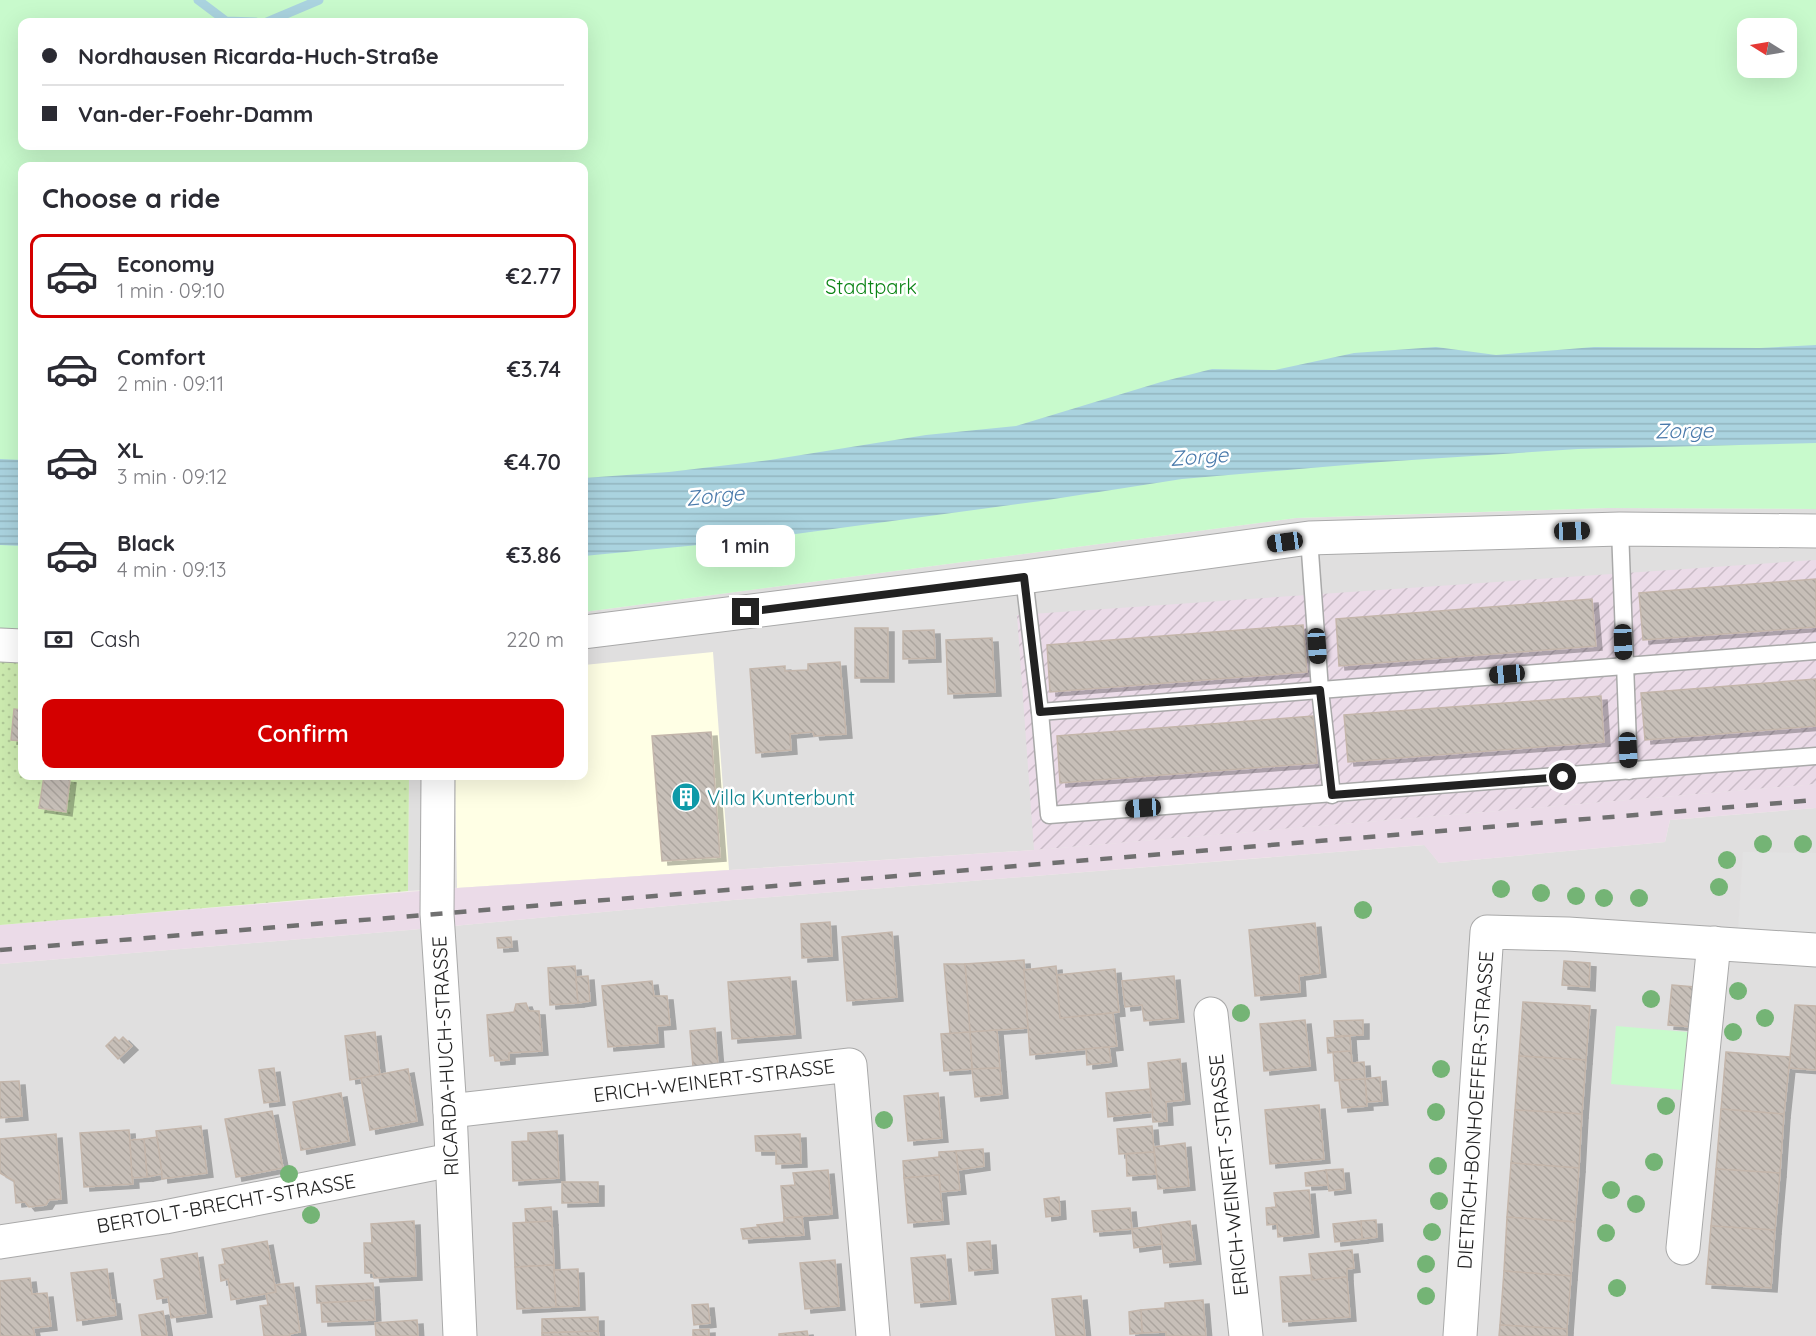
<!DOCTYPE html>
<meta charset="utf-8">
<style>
body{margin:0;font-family:Quicksand,sans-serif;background:#f7f7f7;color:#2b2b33;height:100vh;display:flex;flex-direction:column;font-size:22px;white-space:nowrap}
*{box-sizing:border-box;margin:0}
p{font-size:20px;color:#7c7c81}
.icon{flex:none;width:33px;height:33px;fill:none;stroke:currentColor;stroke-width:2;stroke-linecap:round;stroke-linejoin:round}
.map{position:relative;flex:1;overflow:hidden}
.side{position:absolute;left:18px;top:162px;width:570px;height:618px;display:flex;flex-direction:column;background:#fff;border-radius:12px;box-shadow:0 6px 24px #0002}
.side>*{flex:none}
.guide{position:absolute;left:18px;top:18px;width:570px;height:132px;border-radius:12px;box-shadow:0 6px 24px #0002;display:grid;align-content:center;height:132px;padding:0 24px;background:#fff}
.needle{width:39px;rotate:281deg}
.controls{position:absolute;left:1737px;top:18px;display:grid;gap:12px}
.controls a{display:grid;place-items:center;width:60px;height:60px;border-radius:12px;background:#fff;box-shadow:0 6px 24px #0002;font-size:30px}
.end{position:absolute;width:27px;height:27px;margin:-14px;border:8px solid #222;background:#fff;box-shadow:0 0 0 3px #fff}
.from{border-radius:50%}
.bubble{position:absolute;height:42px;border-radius:12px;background:#fff;box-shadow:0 6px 24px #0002;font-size:20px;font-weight:600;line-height:42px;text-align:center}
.car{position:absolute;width:18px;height:36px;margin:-18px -9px;border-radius:8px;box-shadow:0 0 4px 2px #0007;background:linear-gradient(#222 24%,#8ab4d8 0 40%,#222 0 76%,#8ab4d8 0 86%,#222 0)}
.guide b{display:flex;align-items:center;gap:21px;height:57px;font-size:22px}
.guide b+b{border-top:2px solid #e1e1e2}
.guide i{width:15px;height:15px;background:#2b2b33}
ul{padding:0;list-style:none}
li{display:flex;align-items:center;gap:18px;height:84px;margin:0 12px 9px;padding:0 12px;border:3px solid transparent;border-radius:12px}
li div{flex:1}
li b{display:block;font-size:22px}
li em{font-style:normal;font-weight:600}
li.current{border-color:#d40000}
li>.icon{width:54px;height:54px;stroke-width:1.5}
h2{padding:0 24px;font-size:27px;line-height:72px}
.pay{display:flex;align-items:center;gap:15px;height:66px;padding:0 24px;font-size:22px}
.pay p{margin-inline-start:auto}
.button{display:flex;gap:12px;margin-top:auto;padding:12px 24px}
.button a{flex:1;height:69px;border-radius:12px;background:#d40000;color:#fff;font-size:24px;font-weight:600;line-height:69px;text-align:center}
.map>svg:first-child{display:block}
.residential{fill:#e0dfdf}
.industrial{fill:url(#industrial-furrows)}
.education{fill:#ffffe5}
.railway{fill:#ebdbe8}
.grass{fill:url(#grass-dots)}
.park{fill:#c8facc;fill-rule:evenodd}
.parking{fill:#e2e2e2}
.water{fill:url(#water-rules)}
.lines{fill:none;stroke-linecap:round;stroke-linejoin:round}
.stream{stroke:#aad3df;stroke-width:9}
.building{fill:url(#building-back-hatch);stroke:#c4b6ab;stroke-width:1.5;filter:url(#shadow)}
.service-casing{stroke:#a9a9a9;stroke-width:19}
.minor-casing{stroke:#a9a9a9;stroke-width:35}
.service{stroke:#fff;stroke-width:16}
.minor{stroke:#fff;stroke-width:33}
.rail{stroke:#707070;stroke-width:4.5;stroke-dasharray:12 12;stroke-linecap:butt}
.tree{fill:#74b475}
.route{stroke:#222;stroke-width:8}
.labels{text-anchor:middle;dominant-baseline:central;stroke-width:5;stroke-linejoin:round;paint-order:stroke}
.park-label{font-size:20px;fill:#0c8416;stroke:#fff}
.culture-label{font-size:20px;fill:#0d838f;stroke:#fff;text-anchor:start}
.street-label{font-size:20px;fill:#222;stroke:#fff}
.water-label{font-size:21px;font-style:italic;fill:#4a7aab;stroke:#fff}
</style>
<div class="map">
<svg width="1816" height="1336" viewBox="0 0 1816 1336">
<defs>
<pattern id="industrial-furrows" width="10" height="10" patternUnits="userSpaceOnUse" patternTransform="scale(1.5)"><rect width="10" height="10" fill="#ebdbe8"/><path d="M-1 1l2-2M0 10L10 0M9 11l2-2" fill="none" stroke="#c9bcc7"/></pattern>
<pattern id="grass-dots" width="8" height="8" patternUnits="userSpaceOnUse" patternTransform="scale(1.5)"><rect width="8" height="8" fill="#cdebb0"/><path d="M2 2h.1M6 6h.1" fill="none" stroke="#b0c997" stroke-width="1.8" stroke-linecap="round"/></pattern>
<pattern id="water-rules" width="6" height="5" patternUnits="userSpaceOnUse" patternTransform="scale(1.5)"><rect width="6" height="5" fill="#aad3df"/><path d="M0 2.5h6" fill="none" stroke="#92b5bf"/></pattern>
<pattern id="building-back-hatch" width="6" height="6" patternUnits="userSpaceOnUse" patternTransform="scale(1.5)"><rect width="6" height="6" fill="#c7bfb8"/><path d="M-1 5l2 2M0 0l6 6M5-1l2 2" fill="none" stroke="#aba49e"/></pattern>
<filter id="shadow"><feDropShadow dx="6" dy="4" stdDeviation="0" flood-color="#0004"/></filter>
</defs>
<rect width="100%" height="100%" fill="#f2efe9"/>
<g class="residential">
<polygon points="1608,508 1816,509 1816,784 1034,850 408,891 409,776 584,776 584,612 1296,518"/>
<polygon points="1816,808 1816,1336 0,1336 0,964 409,930 733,900 1425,845 1439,863 1665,842 1670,820"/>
</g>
<polygon class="industrial" points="1816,560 1816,784 1034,850 1017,615"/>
<polygon class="education" points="713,652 729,870 457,888 455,776 584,776 584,665"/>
<polygon class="railway" points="1816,784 1816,808 1670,820 1665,842 1439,863 1424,845 733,900 409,930 0,964 0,925 457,888 1034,850"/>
<polygon class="grass" points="0,658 22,660 22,776 409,776 408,891 0,925"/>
<g class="park">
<path d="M 0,0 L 1816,0 L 1816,509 L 1607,508 L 1296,518 L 584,612 L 584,166 L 22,166 L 22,660 L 0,658 ZM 22,22 L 584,22 L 584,146 L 22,146 ZM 1748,28 L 1786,28 L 1786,68 L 1748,68 Z"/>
<polygon points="1616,1026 1688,1032 1682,1090 1611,1084"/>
</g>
<polygon class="parking" points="1743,852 1816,853 1816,937 1738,932"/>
<g class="water">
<polygon points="1816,345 1816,443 1578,449 1381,462 1182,479 1041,501 750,540 584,556 584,478 669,472 770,460 926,435 1016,426 1161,382 1212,369 1275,370 1354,353 1436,347 1496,355 1594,347 1760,348"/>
<polygon points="0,459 22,460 22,546 0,545"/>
</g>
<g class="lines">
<g class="stream">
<polyline points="198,0 226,21 256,22"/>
<polyline points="267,22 319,0"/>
</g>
</g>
<g class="building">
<polygon points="1816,579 1816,627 1643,640 1639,593"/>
<polygon points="1592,599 1596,646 1339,666 1336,619"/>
<polygon points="1303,625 1307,672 1050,692 1047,645"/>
<rect x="855" y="628" width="33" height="50"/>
<polygon points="934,630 935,658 903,659 903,631"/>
<polygon points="992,638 995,692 948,694 946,640"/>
<polygon points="840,662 846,734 814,736 813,732 790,734 791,750 756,753 750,669 785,666 785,671 808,670 808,664"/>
<polygon points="1816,679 1816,726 1645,740 1641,693"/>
<polygon points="1601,696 1604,742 1348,762 1344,715"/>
<polygon points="14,709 22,710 22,741 11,740"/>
<polygon points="1313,716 1317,763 1060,783 1057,736"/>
<polygon points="711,732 720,857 662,861 652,736"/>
<polygon points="44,776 70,779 66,812 39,808"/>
<polygon points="830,922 832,956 802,958 801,924"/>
<polygon points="1315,923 1320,973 1299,976 1300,992 1255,996 1249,930"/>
<polygon points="892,932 897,997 847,1001 842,937"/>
<polygon points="511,937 512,947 498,948 497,938"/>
<polygon points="1024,960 1028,1028 970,1032 965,964"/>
<polygon points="1564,961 1590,963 1589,987 1562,985"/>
<polygon points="944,964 965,964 970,1032 950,1034"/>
<polygon points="575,966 578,1003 550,1005 548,968"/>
<polygon points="1056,966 1060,1018 1113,1013 1117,1046 1030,1055 1024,970"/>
<polygon points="1115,969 1119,1012 1060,1018 1057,975"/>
<polygon points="588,976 590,1001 578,1003 576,977"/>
<polygon points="1174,976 1178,1018 1144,1021 1142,1005 1125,1007 1122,981"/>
<polygon points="790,977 795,1034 732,1039 728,982"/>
<polygon points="652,981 654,996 667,996 670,1025 657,1026 658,1043 608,1047 602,986"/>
<polygon points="1672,985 1695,987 1692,1027 1668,1025"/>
<polygon points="1523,1002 1590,1006 1586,1060 1519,1056"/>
<polygon points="526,1003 529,1011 539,1011 542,1051 509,1053 509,1060 495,1061 494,1055 490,1056 487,1015 514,1012 516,1004"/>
<polygon points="1795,1005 1816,1006 1816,1070 1789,1068"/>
<polygon points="1305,1020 1310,1066 1264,1071 1260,1024"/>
<polygon points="1363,1020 1363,1035 1335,1036 1334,1021"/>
<polygon points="715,1028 718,1065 693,1067 690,1031"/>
<polygon points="997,1030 1000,1068 972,1069 970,1032"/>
<polygon points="375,1032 380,1075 350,1080 345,1036"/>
<polygon points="970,1032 972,1069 944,1071 941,1034"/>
<polygon points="1350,1036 1351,1051 1328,1053 1327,1038"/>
<polygon points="115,1037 119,1041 123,1037 132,1046 118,1059 106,1046"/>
<polygon points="1109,1047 1111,1062 1087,1065 1086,1049"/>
<polygon points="1351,1051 1352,1063 1364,1062 1365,1079 1335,1081 1333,1052"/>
<polygon points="1726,1052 1790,1057 1784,1114 1721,1109"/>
<polygon points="1519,1056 1586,1060 1582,1114 1515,1110"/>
<polygon points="1180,1059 1184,1100 1166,1102 1167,1121 1153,1122 1148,1063"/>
<polygon points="274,1068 279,1101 264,1103 259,1070"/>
<polygon points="1000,1068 1002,1094 975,1097 972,1069"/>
<polygon points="408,1069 417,1121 370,1130 361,1078"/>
<polygon points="1380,1077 1382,1101 1367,1102 1365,1079"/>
<polygon points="1365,1079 1367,1106 1342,1108 1339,1080"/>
<polygon points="19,1081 22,1116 0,1118 0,1082"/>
<polygon points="1150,1089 1153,1112 1108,1117 1106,1093"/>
<polygon points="341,1093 349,1141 301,1150 293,1102"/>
<polygon points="938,1093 942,1138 908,1141 904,1096"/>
<polygon points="1319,1105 1324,1159 1270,1164 1265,1110"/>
<polygon points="1721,1109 1784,1114 1780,1173 1716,1169"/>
<polygon points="1515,1110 1582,1114 1579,1168 1511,1163"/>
<polygon points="272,1111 283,1168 236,1177 225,1119"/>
<polygon points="201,1126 207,1173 162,1179 156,1131"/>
<polygon points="1152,1126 1154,1152 1119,1154 1117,1129"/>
<polygon points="129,1130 133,1184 84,1187 80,1133"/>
<polygon points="557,1131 559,1178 513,1181 512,1142 528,1141 528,1133"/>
<polygon points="56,1134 61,1199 49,1200 46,1205 29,1207 25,1202 16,1203 14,1181 0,1173 0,1139"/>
<polygon points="800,1134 801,1163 776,1164 776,1151 756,1151 755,1136"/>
<polygon points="157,1137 162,1174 147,1177 144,1139"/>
<polygon points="144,1139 147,1177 132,1178 130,1140"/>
<polygon points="1185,1143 1189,1186 1158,1189 1154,1147"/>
<polygon points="983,1149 984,1166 958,1170 956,1151"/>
<polygon points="956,1151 960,1190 940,1192 939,1175 904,1178 903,1161 939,1157 939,1152"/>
<polygon points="1154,1152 1156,1174 1127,1176 1126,1154"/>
<polygon points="1511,1163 1579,1168 1575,1222 1507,1217"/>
<polygon points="1343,1169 1345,1189 1329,1191 1326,1170"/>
<polygon points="1716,1169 1780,1173 1775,1230 1711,1226"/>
<polygon points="828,1170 832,1214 784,1218 781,1186 795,1185 793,1173"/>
<polygon points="1326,1170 1328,1185 1306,1186 1305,1173"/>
<polygon points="939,1175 943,1220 908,1223 904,1178"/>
<polygon points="562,1182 598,1182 598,1202 562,1203"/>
<polygon points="1309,1190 1313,1233 1278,1237 1277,1224 1267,1225 1266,1208 1276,1207 1274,1193"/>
<polygon points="1059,1197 1060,1215 1046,1217 1044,1199"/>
<polygon points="551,1207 552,1221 526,1223 525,1209"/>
<polygon points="1130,1208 1132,1229 1094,1232 1092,1211"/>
<polygon points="802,1217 804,1235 743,1239 741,1229 758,1227 757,1225 784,1222 784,1218"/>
<polygon points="1507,1217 1575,1222 1571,1276 1504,1271"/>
<polygon points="1376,1220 1377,1237 1362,1239 1361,1221"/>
<polygon points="414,1221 416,1276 374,1278 373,1273 365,1273 364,1243 372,1243 371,1224"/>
<polygon points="552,1221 554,1265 515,1267 513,1223"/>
<polygon points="1190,1221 1195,1260 1164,1263 1160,1225"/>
<polygon points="1361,1221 1362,1239 1335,1242 1333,1224"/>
<polygon points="1160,1225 1162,1244 1134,1248 1132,1229"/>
<polygon points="1711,1226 1775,1230 1771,1288 1706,1284"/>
<polygon points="267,1241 276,1292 231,1300 228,1279 221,1281 219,1265 225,1264 222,1249"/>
<polygon points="990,1241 992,1269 969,1271 967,1243"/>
<polygon points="1352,1250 1354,1268 1347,1269 1347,1277 1312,1280 1309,1254"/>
<polygon points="197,1253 206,1313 171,1318 168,1297 157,1299 154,1280 164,1278 161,1259"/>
<polygon points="945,1255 950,1300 915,1303 911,1258"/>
<polygon points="835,1260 839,1306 805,1309 800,1263"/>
<polygon points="554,1265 556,1307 517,1309 515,1267"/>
<polygon points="107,1269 111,1300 114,1300 116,1315 77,1321 71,1273"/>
<polygon points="578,1269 579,1306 556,1307 554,1270"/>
<polygon points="1504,1271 1571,1276 1567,1329 1500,1325"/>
<polygon points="1311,1275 1312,1280 1347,1277 1350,1317 1283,1322 1280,1277"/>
<polygon points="30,1278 32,1294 47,1293 51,1326 33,1328 35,1336 0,1336 0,1281"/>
<polygon points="293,1283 300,1332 290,1334 290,1336 264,1336 260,1306 268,1305 266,1294 276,1292 275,1285"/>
<polygon points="373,1283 374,1300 317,1303 316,1286"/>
<polygon points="1081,1296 1085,1336 1056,1336 1052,1299"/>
<polygon points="374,1300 375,1320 322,1322 321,1303"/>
<polygon points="1203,1300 1206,1336 1166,1336 1166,1332 1142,1333 1141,1310 1165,1308 1165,1303"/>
<polygon points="708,1304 710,1323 694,1325 692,1305"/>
<polygon points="1141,1310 1142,1333 1130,1334 1129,1312"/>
<polygon points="163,1311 167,1336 142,1336 139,1315"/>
<polygon points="598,1317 598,1331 542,1333 542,1319"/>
<polygon points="417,1320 418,1336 376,1336 375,1323"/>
<polygon points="1500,1325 1567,1329 1567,1336 1499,1336"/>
<polygon points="709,1329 709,1336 693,1336 693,1330"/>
<polygon points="598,1331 599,1336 542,1336 542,1333"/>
<polygon points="807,1331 808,1336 779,1336 779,1334"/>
</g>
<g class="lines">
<g class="service-casing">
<g id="service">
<polyline points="1620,529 1629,771"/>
<polyline points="1309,538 1320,690 1332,795"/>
<polyline points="1024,577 1040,712 1049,815 1816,756"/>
<polyline points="1040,712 1816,651"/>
</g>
</g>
<g class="minor-casing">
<g id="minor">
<polyline points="584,632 1024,577 1309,538 1620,529 1816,531"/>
<polyline points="0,645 22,646"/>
<polyline points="438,776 437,914 450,1111 460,1336"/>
<polyline points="1211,1014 1246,1336"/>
<polyline points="450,1111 850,1065 873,1336"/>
<polyline points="0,1242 165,1217 451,1160"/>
<polyline points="1683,1248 1714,943"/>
<polyline points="1460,1336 1487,932 1568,934 1816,950"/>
</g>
</g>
<use href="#service" class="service"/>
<use href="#minor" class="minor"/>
<polyline class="rail" points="0,950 1816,800"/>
</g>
<g class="tree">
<circle cx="1763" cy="844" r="9"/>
<circle cx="1803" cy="844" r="9"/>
<circle cx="1727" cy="860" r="9"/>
<circle cx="1719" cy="887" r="9"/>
<circle cx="1501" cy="889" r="9"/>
<circle cx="1541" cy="893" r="9"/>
<circle cx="1576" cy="896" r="9"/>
<circle cx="1604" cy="898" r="9"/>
<circle cx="1639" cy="898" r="9"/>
<circle cx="1363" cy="910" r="9"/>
<circle cx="1738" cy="991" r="9"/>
<circle cx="1651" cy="999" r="9"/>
<circle cx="1241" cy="1013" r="9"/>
<circle cx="1765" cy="1018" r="9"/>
<circle cx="1733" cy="1032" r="9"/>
<circle cx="1441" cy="1069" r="9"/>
<circle cx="1666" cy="1106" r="9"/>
<circle cx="1436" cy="1112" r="9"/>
<circle cx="884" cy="1120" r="9"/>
<circle cx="1654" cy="1162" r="9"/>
<circle cx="1438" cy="1166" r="9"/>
<circle cx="289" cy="1174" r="9"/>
<circle cx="1611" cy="1190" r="9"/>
<circle cx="1439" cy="1201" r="9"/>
<circle cx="1636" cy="1204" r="9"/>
<circle cx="311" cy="1215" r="9"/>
<circle cx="1432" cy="1232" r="9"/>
<circle cx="1606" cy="1233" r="9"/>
<circle cx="1426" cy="1264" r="9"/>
<circle cx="1617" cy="1288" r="9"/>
<circle cx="1426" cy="1296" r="9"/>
</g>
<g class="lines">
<polyline class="route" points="746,612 1024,577 1040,712 1320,690 1332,795 1563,777"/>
</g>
<defs>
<g id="building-disc" transform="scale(1.5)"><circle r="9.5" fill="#0f9aa8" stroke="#fff"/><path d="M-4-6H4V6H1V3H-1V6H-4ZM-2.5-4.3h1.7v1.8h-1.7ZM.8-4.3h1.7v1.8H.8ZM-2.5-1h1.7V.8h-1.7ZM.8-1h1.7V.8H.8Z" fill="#fff"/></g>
</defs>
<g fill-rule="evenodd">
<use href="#building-disc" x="686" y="797"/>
</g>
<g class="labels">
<g class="park-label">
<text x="871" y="286">Stadtpark</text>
</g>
<g class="culture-label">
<text x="707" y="797">Villa Kunterbunt</text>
</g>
<g class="street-label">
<text transform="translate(445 1056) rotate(-93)">RICARDA-HUCH-STRASSE</text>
<text transform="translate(714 1080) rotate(-7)">ERICH-WEINERT-STRASSE</text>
<text transform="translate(1475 1110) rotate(-86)">DIETRICH-BONHOEFFER-STRASSE</text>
<text transform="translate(1228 1175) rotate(-96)">ERICH-WEINERT-STRASSE</text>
<text transform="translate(226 1203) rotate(-10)">BERTOLT-BRECHT-STRASSE</text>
</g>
<g class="water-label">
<text transform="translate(1684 430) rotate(-1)">Zorge</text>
<text transform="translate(1199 456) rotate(-4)">Zorge</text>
<text transform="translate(715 495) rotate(-6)">Zorge</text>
</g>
</g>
</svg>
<div class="controls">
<a><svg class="needle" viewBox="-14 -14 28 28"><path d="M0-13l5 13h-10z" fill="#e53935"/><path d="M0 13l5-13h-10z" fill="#7c7c81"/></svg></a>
</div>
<i class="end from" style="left:1563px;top:777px"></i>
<i class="end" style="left:746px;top:612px"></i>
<div class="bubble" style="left:696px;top:525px;width:99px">1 min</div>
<i class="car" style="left:1572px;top:531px;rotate:88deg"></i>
<i class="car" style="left:1285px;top:542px;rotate:262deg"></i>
<i class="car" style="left:1623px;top:642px;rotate:178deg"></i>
<i class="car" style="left:1317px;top:646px;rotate:176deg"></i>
<i class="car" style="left:1507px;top:674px;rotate:265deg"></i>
<i class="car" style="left:1628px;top:750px;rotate:177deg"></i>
<i class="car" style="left:1143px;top:808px;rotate:266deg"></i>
<div class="guide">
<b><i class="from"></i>Nordhausen Ricarda-Huch-Straße</b>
<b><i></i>Van-der-Foehr-Damm</b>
</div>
<section class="side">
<h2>Choose a ride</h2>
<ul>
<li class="current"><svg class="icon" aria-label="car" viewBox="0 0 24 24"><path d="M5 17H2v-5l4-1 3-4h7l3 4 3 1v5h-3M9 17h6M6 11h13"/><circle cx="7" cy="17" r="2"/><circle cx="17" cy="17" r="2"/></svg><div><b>Economy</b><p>1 min · 09:10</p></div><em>€2.77</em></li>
<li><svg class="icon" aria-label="car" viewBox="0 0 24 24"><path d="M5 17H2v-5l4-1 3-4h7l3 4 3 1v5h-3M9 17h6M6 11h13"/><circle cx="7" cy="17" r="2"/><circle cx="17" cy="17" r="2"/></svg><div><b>Comfort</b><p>2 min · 09:11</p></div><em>€3.74</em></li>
<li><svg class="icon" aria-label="car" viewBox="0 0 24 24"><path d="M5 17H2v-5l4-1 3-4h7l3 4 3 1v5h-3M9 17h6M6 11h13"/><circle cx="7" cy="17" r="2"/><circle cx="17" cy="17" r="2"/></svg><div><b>XL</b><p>3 min · 09:12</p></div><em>€4.70</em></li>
<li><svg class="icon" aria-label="car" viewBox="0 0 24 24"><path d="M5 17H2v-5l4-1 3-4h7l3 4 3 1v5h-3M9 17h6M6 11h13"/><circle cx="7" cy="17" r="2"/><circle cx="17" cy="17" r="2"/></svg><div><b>Black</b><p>4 min · 09:13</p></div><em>€3.86</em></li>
</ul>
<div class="pay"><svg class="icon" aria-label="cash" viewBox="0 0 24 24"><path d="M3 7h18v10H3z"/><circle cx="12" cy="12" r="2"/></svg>Cash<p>220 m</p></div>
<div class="button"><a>Confirm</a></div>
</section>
</div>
